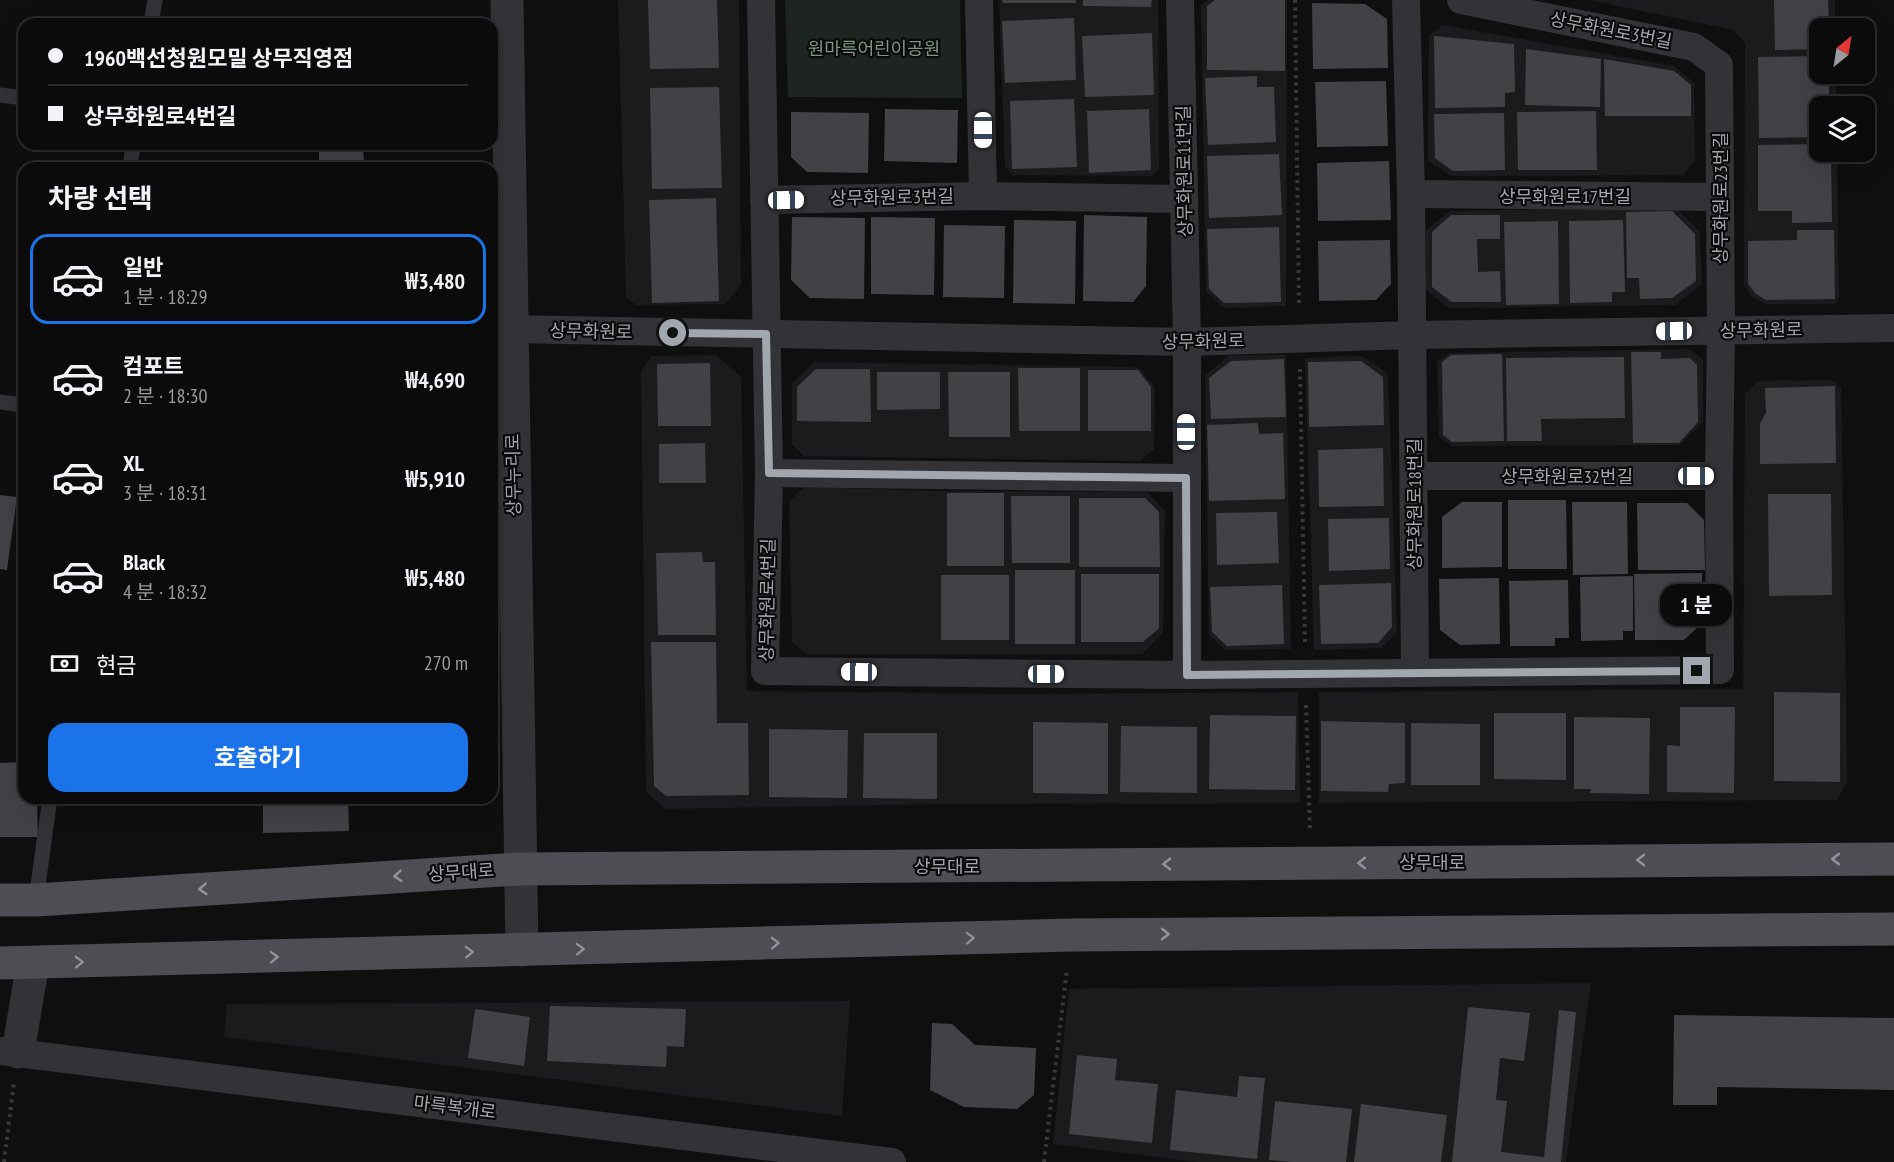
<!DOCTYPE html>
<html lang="ko">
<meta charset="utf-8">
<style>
body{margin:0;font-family:"PT Sans Narrow","Noto Sans KR",sans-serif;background:#19191a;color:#f1f3f6;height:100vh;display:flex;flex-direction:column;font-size:22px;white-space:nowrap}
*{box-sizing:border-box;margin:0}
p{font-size:20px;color:#9a9b9d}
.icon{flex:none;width:33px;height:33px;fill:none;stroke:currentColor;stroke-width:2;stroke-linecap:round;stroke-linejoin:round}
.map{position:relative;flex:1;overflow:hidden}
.drawer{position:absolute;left:18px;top:162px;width:480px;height:642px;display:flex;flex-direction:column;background:#0b0b0c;border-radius:18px;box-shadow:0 6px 24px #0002,0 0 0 2px #2b2b2d}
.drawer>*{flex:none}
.banner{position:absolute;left:18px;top:18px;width:480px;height:132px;border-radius:18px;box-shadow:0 6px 24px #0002,0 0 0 2px #2b2b2d;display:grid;align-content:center;height:132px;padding:0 30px;background:#0b0b0c}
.needle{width:39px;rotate:30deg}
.tools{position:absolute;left:1809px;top:18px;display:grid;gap:12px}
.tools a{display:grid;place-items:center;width:66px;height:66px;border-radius:12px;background:#0b0b0c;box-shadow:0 6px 24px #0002,0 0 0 2px #2b2b2d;font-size:30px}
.end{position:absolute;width:27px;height:27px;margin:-14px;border:8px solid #a2a6af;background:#111;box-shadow:0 0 0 3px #111}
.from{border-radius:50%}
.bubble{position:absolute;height:42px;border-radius:18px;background:#0b0b0c;box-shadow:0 6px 24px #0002,0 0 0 2px #2b2b2d;font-size:20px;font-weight:700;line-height:42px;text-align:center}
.car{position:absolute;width:18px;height:36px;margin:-18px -9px;border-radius:8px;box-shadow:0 0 4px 2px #0007;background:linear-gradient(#fff 24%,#345 0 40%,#fff 0 76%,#345 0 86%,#fff 0)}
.banner b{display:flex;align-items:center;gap:21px;height:57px;font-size:22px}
.banner b+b{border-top:2px solid #2b2b2d}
.banner i{width:15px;height:15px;background:#f1f3f6}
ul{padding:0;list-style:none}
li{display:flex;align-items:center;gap:18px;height:90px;margin:0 12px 9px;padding:0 18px;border:3px solid transparent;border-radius:18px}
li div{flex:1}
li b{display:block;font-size:22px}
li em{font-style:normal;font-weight:700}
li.selected{border-color:#1a73e8}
li>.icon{width:54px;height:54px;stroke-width:1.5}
h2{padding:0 30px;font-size:27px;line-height:72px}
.pay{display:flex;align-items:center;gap:15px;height:66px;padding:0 30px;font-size:22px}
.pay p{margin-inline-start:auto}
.primary-button{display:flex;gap:12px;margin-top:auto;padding:12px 30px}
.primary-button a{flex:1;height:69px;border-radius:18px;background:#1a73e8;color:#fff;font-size:24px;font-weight:700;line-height:69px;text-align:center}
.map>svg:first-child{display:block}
.built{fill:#1b1b1d}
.green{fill:#1e241f}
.building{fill:#414245}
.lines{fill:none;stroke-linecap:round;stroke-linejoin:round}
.path{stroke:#37383c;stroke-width:4;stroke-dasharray:3 4.5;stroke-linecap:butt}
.service{stroke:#333337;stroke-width:15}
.minor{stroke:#333337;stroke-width:28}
.tertiary{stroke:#333337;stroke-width:33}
.primary{stroke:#4d4e53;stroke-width:33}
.oneway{stroke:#91949d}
.route{stroke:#a2a6af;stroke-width:8}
.labels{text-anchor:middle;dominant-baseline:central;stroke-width:4.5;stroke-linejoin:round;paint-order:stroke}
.street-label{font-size:18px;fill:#a2a6af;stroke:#0a0a0b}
.park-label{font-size:18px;fill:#7b987e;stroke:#0a0a0b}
</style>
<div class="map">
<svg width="1894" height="1162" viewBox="0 0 1894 1162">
<rect width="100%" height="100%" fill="#0f0f10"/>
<g class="built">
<polygon points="618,0 739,0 741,285 725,304 636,305 626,297"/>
<polygon points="999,0 1158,0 1159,170 1152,176 1013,175 1005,167"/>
<polygon points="1209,0 1287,0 1286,306 1224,308 1206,292 1201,5"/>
<polygon points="1589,0 1835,0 1835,28 1820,28 1820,74 1836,74 1836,106 1820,106 1820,152 1837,152 1839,297 1835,304 1766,304 1753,298 1744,285 1745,43 1734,30"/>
<polygon points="1443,25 1674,66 1694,83 1695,161 1683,175 1451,176 1428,160 1429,36"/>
<polygon points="1675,207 1700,232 1702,284 1675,305 1449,308 1426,290 1426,230 1450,211"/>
<polygon points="1689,349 1703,359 1703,422 1680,445 1452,446 1439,437 1437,362 1449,353"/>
<polygon points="716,355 741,377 747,691 1022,694 1298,692 1300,803 943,804 665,809 646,792 641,371 652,356"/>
<polygon points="1229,355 1286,355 1291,649 1225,650 1209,635 1205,376"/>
<polygon points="1362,356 1388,374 1397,632 1382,648 1314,650 1305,358"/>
<polygon points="814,362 1138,367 1155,387 1154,449 1140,461 804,456 792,444 792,383"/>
<polygon points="1832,380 1841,388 1846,690 1847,781 1837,800 1319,803 1319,692 1743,689 1745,394 1758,381"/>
<polygon points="804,487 939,491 1147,492 1165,511 1163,633 1142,654 807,654 792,642 789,501"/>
<polygon points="1591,983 1566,1162 1198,1162 1053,1144 1069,989"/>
<polygon points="850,1001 842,1116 224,1037 227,1004"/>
</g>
<polygon class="green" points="785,0 960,0 962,98 788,97"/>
<g class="building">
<polygon points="648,0 717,0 719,68 650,69"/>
<polygon points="1002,0 1076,0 1076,3 1003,3"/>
<polygon points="1083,0 1152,0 1151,7 1083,6"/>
<polygon points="1215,0 1285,0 1285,71 1207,70 1207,6"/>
<polygon points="1774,0 1828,0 1829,28 1820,28 1820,49 1775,50"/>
<polygon points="1312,3 1365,4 1387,19 1388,68 1313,69"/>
<polygon points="1074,18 1076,80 1005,83 1002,21"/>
<polygon points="1152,33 1154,95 1085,97 1082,36"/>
<polygon points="1434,36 1514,44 1515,92 1505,93 1505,107 1435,108"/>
<polygon points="1526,49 1601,59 1600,107 1525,105"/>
<polygon points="1820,56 1820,74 1829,74 1829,106 1820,106 1820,137 1759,138 1758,57"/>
<polygon points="1604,59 1674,71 1691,85 1691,116 1605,116"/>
<polygon points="1257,76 1257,87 1274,87 1276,142 1208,145 1205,78"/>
<polygon points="1386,81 1388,146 1317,147 1315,82"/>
<polygon points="719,87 722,188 652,189 650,88"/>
<polygon points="1074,99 1077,167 1012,169 1010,101"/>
<polygon points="885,109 958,110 957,163 884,161"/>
<polygon points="1149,109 1151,170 1089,173 1087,111"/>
<polygon points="1596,111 1597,170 1518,170 1517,112"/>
<polygon points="791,112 869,113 868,173 807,172 791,157"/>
<polygon points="1504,113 1505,170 1453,171 1435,158 1434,114"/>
<polygon points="319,144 363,144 364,162 319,164"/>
<polygon points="1820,144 1820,152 1831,152 1832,222 1792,223 1792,211 1758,211 1758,145"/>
<polygon points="1279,154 1282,215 1209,218 1207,156"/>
<polygon points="1389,161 1391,220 1318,221 1317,163"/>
<polygon points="716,198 719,301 652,303 649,200"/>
<polygon points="1672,211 1695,234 1696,281 1672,298 1640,299 1639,278 1627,278 1626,212"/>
<polygon points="1084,215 1147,217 1146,286 1133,302 1083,301"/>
<polygon points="1451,215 1500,215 1500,239 1477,239 1478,272 1500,271 1501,302 1452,302 1432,287 1432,232"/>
<polygon points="792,217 865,218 864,299 810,298 791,280"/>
<polygon points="871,217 935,218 934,295 871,294"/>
<polygon points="1014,220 1076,221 1075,304 1013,303"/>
<polygon points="1623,220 1625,292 1612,292 1612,302 1570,303 1569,221"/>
<polygon points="1558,221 1559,304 1506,305 1504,222"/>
<polygon points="944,225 1005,226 1004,298 943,297"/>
<polygon points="1279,227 1281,302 1224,303 1209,289 1207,229"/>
<polygon points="1797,230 1834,230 1835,299 1766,300 1756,294 1748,284 1748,241 1797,240"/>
<polygon points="1390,240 1391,284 1376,300 1319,301 1318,241"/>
<polygon points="1631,352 1661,352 1661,359 1690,358 1697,365 1698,422 1679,443 1633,443"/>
<polygon points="1502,354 1504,441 1452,442 1443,435 1442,362 1451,355"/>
<polygon points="1624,357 1625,418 1541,419 1542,441 1507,441 1506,358"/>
<polygon points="1284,359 1286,417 1211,419 1209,378 1231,361"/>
<polygon points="1361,361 1383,377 1384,425 1309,427 1308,362"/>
<polygon points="710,363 711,426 658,426 657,364"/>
<polygon points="1018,368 1080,368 1080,431 1019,431"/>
<polygon points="816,369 870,369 871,422 797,421 797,387"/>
<polygon points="1088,370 1138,370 1151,387 1151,431 1088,431"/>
<polygon points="877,372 940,372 940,409 877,410"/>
<polygon points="948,372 1010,372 1010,437 949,437"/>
<polygon points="1835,386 1836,463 1760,464 1760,423 1766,413 1765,388"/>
<polygon points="1258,423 1259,434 1283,433 1285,499 1209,501 1207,425"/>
<polygon points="705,443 706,483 659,483 659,444"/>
<polygon points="1383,448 1384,506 1319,507 1318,450"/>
<rect x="947" y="493" width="57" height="73"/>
<polygon points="1768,494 1831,494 1832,595 1769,596"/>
<polygon points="0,495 17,497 7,570 0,569"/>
<polygon points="1011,496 1070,496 1070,563 1012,563"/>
<polygon points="1079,498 1145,498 1159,512 1160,567 1079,567"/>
<polygon points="1508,500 1566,500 1567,569 1508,569"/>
<polygon points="1462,502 1502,502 1502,567 1442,568 1442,517"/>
<polygon points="1572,502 1627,502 1628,574 1573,575"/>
<polygon points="1637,503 1687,503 1704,520 1705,570 1638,570"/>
<polygon points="1277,512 1279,563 1217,565 1216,513"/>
<polygon points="1389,518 1390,569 1329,571 1328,519"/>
<polygon points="702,552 703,562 715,562 716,635 658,635 656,553"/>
<rect x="1015" y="570" width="60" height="74"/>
<polygon points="1702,573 1702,623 1684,640 1635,640 1634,574"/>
<polygon points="1081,574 1159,574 1159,628 1143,642 1081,642"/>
<rect x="941" y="575" width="68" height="65"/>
<polygon points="1633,576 1633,631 1623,631 1623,640 1581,641 1580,577"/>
<polygon points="1499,578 1500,644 1460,645 1440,630 1439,579"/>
<polygon points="1568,580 1569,638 1555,638 1555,646 1510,646 1509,581"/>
<polygon points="1391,583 1392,627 1378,643 1321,644 1319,585"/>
<polygon points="1282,585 1284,644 1227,646 1212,632 1210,587"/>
<polygon points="651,642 716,642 717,723 748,723 749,795 666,796 654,786"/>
<polygon points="1774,692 1840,693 1840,782 1774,781"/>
<polygon points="1680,707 1735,707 1734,793 1667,792 1667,745 1680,746"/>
<polygon points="1494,713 1566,713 1566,780 1494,779"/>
<polygon points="1210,715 1296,716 1295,790 1209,789"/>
<polygon points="1574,717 1650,718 1649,794 1590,793 1591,789 1574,789"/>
<polygon points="1321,721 1405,723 1405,783 1389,784 1388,792 1321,791"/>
<polygon points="1033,722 1108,723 1108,794 1033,793"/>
<polygon points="1411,723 1480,724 1480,785 1411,785"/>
<polygon points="1121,726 1197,727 1197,793 1120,792"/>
<polygon points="769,729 848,730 847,798 769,797"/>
<polygon points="864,733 937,733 937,799 863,798"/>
<polygon points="24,762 24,798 37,798 38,837 0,837 0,763"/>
<polygon points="263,798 348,798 349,831 263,833"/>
<polygon points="550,1006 686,1009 684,1047 667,1046 666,1067 547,1061"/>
<polygon points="1468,1007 1530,1013 1524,1061 1500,1058 1496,1100 1507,1101 1501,1152 1544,1157 1559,1010 1576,1012 1561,1162 1452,1162"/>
<polygon points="475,1009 530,1017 524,1066 468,1058"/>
<polygon points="1674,1015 1894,1018 1894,1090 1717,1087 1717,1105 1673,1105"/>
<polygon points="932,1023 952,1024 975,1045 1036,1048 1034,1095 1017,1109 964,1107 930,1090"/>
<polygon points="1077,1055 1117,1059 1115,1080 1158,1084 1152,1143 1069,1134"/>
<polygon points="1239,1076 1265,1078 1257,1159 1170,1150 1176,1090 1237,1097"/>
<polygon points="1275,1101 1352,1109 1346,1162 1291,1162 1269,1160"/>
<polygon points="1361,1104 1447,1115 1441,1162 1354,1162"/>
</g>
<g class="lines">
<g class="path">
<polyline points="1295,0 1299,307"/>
<polyline points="1300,369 1305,643"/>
<polyline points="1306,705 1310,832"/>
<polyline points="4,1162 14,1082"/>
<polyline points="1044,1162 1067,969"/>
</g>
<g class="service">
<polyline points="151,24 155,0"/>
<polyline points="0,95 24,98"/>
<polyline points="130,168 133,144"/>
<polyline points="0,402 24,405"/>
<polyline points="36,900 50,798"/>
</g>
<g class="minor">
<polyline points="761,0 769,473 765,671 1187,675 1720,670 1719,476 1721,330 1719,65 1694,47 1461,0"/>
<polyline points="979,0 983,196"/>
<polyline points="1180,0 1187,342 1187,675"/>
<polyline points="1406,0 1411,194 1415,673"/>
<polyline points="1411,194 1719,197"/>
<polyline points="764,200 983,196 1184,199"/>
<polyline points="511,329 1187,342 1412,335 1894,328"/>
<polyline points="769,473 1186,478"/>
<polyline points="1414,476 1719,476"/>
<polyline points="0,1051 892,1162"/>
</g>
<g class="tertiary">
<polyline points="507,0 522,950"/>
<polyline points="18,1052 33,963"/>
</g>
<g class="primary">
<polyline points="0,900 36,900 519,869 1894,859"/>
<polyline points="0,963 1071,935 1894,929"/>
</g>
</g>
<defs><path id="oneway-chevron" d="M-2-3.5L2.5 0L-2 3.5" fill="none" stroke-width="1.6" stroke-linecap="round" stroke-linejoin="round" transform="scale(1.5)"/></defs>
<g class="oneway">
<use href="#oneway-chevron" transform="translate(1836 859) rotate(180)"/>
<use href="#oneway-chevron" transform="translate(1641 860) rotate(180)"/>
<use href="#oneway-chevron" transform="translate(1362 863) rotate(180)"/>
<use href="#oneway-chevron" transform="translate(1167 864) rotate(180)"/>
<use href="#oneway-chevron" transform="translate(398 876) rotate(176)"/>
<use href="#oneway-chevron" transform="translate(203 889) rotate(176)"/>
<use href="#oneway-chevron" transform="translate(1165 934)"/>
<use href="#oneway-chevron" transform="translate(970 938) rotate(-2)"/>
<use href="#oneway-chevron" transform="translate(775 943) rotate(-2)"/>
<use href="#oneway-chevron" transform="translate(580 949) rotate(-2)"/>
<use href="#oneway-chevron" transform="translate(469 952) rotate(-2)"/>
<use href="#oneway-chevron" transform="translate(274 957) rotate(-2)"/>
<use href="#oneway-chevron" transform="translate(79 962) rotate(-2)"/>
</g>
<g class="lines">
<polyline class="route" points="673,333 766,334 769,473 1186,478 1187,675 1697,671"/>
</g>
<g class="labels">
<g class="street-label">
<text transform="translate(1611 30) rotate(11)">상무화원로3번길</text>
<text transform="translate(1184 171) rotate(-91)">상무화원로11번길</text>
<text x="1565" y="196">상무화원로17번길</text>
<text transform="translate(892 197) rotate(-1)">상무화원로3번길</text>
<text transform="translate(1720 198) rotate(-90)">상무화원로23번길</text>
<text transform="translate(1761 330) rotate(-1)">상무화원로</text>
<text transform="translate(591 331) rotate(1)">상무화원로</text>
<text transform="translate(1203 341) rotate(-1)">상무화원로</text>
<text transform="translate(513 475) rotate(-91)">상무누리로</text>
<text x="1567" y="476">상무화원로32번길</text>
<text transform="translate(1414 504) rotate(-90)">상무화원로18번길</text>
<text transform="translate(767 600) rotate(-89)">상무화원로4번길</text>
<text x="1432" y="862">상무대로</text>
<text x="947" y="866">상무대로</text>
<text transform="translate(461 872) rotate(-4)">상무대로</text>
<text transform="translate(455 1107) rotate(7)">마륵복개로</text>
</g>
<g class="park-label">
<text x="874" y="48">원마륵어린이공원</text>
</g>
</g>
</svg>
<div class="tools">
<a><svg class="needle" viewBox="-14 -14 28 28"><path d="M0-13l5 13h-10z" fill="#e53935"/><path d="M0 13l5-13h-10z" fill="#9a9b9d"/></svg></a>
<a><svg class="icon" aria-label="layers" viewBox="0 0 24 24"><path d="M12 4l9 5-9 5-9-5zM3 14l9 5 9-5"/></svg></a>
</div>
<i class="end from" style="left:673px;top:333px"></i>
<i class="end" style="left:1697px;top:671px"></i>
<div class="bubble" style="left:1660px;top:584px;width:72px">1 분</div>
<i class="car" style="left:983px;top:130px;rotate:180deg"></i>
<i class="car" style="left:786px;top:200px;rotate:89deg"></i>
<i class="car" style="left:1674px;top:331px;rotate:269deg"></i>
<i class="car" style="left:1186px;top:432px;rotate:0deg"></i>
<i class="car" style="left:1696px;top:476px;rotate:90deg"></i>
<i class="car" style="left:859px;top:672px;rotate:271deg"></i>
<i class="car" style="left:1046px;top:674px;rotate:90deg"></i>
<div class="banner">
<b><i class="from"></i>1960백선청원모밀 상무직영점</b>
<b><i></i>상무화원로4번길</b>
</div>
<section class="drawer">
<h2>차량 선택</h2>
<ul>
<li class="selected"><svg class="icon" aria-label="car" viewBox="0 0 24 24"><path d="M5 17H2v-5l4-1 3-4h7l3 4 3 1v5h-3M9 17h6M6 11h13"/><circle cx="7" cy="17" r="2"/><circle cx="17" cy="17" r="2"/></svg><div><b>일반</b><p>1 분 · 18:29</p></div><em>₩3,480</em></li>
<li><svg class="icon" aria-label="car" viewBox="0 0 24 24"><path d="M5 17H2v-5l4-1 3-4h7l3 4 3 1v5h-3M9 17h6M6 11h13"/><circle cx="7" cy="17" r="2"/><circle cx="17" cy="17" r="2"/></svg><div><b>컴포트</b><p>2 분 · 18:30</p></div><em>₩4,690</em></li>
<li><svg class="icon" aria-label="car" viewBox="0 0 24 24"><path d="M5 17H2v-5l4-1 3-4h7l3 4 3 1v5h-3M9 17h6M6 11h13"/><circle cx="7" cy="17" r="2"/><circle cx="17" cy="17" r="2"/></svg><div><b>XL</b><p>3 분 · 18:31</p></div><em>₩5,910</em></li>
<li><svg class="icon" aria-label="car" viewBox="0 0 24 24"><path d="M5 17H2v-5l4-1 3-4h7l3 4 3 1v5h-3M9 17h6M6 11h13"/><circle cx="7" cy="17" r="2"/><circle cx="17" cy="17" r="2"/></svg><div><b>Black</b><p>4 분 · 18:32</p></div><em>₩5,480</em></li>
</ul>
<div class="pay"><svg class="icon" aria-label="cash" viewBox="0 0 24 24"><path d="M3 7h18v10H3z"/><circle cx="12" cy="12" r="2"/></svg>현금<p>270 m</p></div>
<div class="primary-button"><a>호출하기</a></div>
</section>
</div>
